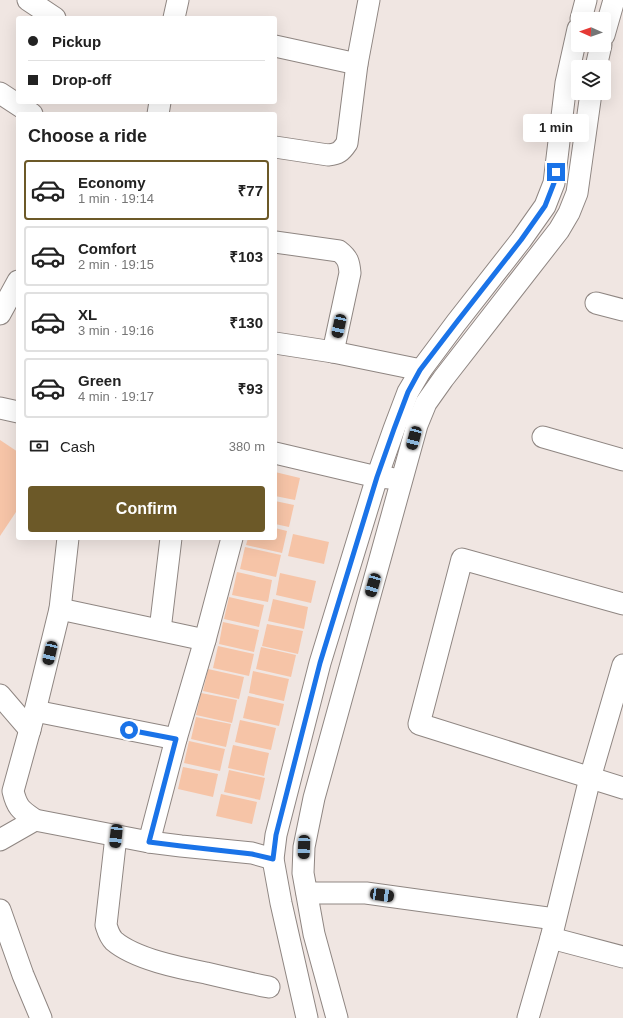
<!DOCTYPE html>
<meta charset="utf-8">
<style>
body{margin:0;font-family:Helvetica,sans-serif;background:#f2f2f2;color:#222;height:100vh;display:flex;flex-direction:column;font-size:15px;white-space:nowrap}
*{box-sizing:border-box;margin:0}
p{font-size:13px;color:#767676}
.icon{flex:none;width:22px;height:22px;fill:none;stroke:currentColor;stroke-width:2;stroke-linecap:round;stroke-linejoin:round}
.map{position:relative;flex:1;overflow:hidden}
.details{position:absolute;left:16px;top:112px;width:261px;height:428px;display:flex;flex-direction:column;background:#fff;border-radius:4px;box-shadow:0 4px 16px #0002}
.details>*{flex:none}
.hud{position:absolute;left:16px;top:16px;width:261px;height:88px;border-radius:4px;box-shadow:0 4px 16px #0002;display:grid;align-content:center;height:88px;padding:0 12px;background:#fff}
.needle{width:26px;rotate:272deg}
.fabs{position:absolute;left:571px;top:12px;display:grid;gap:8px}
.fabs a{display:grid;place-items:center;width:40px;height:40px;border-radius:4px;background:#fff;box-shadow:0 4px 16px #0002;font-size:20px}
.end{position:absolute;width:18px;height:18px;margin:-9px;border:5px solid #1a73e8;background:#fff;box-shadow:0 0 0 2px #fff}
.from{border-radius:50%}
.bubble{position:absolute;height:28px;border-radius:4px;background:#fff;box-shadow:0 4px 16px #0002;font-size:13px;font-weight:600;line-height:28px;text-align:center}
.car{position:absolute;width:12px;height:24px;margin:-12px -6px;border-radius:5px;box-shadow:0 0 3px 1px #0007;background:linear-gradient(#222 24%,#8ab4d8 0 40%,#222 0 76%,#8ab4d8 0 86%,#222 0)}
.hud b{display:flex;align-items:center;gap:14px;height:38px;font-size:15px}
.hud b+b{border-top:1px solid #e0e0e0}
.hud i{width:10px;height:10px;background:#222}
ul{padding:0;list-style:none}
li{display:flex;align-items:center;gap:12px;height:60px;margin:0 8px 6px;padding:0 4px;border:2px solid #e0e0e0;border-radius:4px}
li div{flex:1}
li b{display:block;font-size:15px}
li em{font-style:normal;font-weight:600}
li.on{border-color:#6c5928}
li>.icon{width:36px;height:36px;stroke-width:1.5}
h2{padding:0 12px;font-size:18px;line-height:48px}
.pay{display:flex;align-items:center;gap:10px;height:44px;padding:0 12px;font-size:15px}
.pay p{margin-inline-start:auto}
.primary-button{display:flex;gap:8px;margin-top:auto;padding:8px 12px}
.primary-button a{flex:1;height:46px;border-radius:4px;background:#6c5928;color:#fff;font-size:16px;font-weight:600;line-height:46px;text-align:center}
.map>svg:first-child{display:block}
.building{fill:#f6c4a7}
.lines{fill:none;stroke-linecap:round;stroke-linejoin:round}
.minor-casing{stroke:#8f8682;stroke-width:23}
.minor{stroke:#fff;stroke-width:21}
.route{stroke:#1a73e8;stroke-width:5}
</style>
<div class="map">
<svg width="623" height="1018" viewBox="0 0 623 1018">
<rect width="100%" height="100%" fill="#f0e6e2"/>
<g class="building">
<polygon points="0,440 18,452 18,509 0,536"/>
<polygon points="275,472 300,478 295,500 275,496"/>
<polygon points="275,501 294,505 289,527 275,524"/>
<polygon points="275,528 287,531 282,553 246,545 248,538 275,538"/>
<polygon points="293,534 329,542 324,564 288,556"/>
<polygon points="245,547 281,555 276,577 240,569"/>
<polygon points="237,572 272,580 268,602 232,595"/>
<polygon points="280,573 316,581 311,603 276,595"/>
<polygon points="229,597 264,605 259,627 224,619"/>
<polygon points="273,599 308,607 304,629 268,621"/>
<polygon points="223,622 259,630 254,652 219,644"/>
<polygon points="267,624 303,631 298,654 262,646"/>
<polygon points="218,646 254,654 249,676 213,668"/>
<polygon points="261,647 296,655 291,677 256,669"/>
<polygon points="208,669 244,677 239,699 203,691"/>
<polygon points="253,671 289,679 284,701 249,693"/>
<polygon points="201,693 237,700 232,723 196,715"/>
<polygon points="248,696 284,704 279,726 243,718"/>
<polygon points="196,717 231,724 226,747 191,739"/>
<polygon points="240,720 276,728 271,750 235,742"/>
<polygon points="189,741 225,749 220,771 184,763"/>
<polygon points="233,745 269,753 264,776 228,768"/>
<polygon points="183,767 218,774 213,797 178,789"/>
<polygon points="229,770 265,778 260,800 224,792"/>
<polygon points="221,794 257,802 252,824 216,816"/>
</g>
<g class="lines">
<g class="minor-casing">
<g id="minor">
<polyline points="28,0 55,18"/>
<polyline points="174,18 178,0"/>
<polyline points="581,19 586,0"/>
<polyline points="604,35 614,0"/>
<polyline points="275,46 357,64"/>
<polyline points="596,67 601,45"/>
<polyline points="0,93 32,114"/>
<polyline points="158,114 160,102"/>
<path d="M 275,147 L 328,155 C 338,154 341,152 347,143 L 357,64 L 369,0"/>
<path d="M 275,242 L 339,251 C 348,258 349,262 350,273 L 333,352"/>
<polyline points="596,303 623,310"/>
<polyline points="0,314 18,281"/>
<polyline points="275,343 333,352 421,370"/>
<polyline points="0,408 18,412"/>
<polyline points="543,437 623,460"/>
<polyline points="275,453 377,477 390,478"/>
<path d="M 68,538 L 60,609 L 35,711 L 13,791 C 17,808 21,810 35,820 L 149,842 L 181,846 L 252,853 L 273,859"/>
<polyline points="623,604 462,559 419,724 623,788"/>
<polyline points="60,609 205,640"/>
<polyline points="160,630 171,538"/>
<polyline points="0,695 30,730"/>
<polyline points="35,711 176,739"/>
<path d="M 116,836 L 106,925 C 108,931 109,936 114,941 C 135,959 180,968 206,973 C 227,978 248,983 269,987"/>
<polyline points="0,840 35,820"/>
<polyline points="149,842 176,739 205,640 232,538"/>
<polyline points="307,893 366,893 555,919"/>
<polyline points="0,910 23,975 41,1018"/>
<polyline points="551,938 623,957"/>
<polyline points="307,1018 281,903 273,859 276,835 320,663 377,477 394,429 408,392 421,370 456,323 521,240 545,206 554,183 566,83 578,29"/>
<polyline points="337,1018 314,934 303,873 304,847 314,798 417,425 426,403 443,379 559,230 569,213 577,193 591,93"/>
<polyline points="528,1018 551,938 590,778 623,665"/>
</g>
</g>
<use href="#minor" class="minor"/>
</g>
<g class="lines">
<polyline class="route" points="129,730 176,739 149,842 181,846 252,854 273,859 276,835 320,663 377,477 394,429 408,392 420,370 456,323 521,240 545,206 554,183 556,172"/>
</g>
</svg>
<div class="fabs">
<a><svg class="needle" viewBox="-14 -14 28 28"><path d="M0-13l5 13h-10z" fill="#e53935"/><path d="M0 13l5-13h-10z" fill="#767676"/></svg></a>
<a><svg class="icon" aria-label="layers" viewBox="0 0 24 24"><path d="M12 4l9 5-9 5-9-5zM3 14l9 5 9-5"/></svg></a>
</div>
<i class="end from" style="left:129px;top:730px"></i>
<i class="end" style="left:556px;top:172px"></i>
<div class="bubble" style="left:523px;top:114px;width:66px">1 min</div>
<i class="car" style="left:339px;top:326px;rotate:192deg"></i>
<i class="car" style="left:414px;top:438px;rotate:195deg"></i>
<i class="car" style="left:373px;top:585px;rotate:196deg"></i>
<i class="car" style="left:50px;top:653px;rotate:193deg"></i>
<i class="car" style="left:116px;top:836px;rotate:186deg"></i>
<i class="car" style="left:304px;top:847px;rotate:182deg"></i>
<i class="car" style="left:382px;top:895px;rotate:98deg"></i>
<div class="hud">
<b><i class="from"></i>Pickup</b>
<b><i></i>Drop-off</b>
</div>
<section class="details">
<h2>Choose a ride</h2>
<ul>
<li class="on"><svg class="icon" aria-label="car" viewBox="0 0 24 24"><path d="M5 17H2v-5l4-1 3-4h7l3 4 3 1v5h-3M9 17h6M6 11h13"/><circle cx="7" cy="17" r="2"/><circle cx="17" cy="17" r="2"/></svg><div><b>Economy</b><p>1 min · 19:14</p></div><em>₹77</em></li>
<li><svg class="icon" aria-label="car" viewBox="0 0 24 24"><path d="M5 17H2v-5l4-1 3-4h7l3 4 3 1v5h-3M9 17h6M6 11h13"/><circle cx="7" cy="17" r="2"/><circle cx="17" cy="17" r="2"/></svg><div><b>Comfort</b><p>2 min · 19:15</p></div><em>₹103</em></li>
<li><svg class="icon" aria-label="car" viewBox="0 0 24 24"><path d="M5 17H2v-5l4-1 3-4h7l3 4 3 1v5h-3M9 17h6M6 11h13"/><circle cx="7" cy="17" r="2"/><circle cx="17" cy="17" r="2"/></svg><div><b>XL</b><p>3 min · 19:16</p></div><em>₹130</em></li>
<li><svg class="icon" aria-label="car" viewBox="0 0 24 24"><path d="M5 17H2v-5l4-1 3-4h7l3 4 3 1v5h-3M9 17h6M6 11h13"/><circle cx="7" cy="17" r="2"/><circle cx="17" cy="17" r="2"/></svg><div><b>Green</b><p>4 min · 19:17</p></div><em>₹93</em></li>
</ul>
<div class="pay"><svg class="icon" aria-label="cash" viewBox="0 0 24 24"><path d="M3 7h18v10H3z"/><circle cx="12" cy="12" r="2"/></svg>Cash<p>380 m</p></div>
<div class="primary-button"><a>Confirm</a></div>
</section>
</div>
